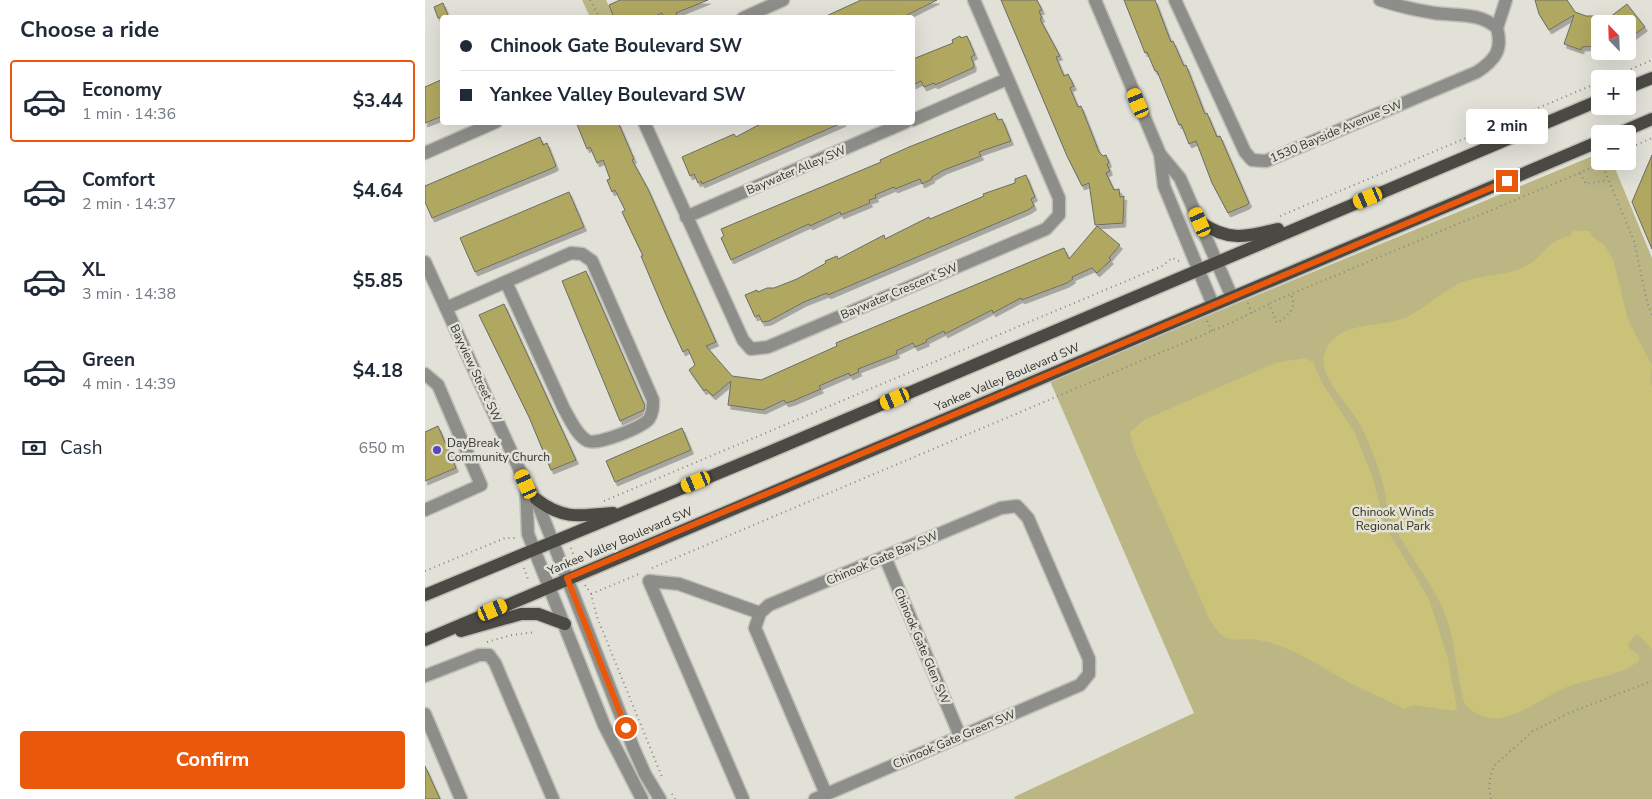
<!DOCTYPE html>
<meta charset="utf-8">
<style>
body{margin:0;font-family:"Nunito Sans",sans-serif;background:#f2f2f3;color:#1f2937;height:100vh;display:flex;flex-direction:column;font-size:19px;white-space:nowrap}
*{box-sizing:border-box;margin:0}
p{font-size:16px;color:#747a83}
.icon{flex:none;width:28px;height:28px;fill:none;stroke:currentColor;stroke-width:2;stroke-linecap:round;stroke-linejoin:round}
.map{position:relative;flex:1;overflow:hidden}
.sheet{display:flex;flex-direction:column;background:#fff;width:425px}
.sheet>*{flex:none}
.hud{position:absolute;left:15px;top:15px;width:475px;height:110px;border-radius:5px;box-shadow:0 5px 20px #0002;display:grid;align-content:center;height:110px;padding:0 20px;background:#fff}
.needle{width:32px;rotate:337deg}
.tools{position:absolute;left:1166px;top:15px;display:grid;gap:10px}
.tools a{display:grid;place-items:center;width:45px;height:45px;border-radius:5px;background:#fff;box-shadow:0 5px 20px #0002;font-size:25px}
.end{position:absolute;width:22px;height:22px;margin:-11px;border:6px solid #ea580c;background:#fff;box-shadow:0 0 0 2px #fff}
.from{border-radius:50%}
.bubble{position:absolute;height:35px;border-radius:5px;background:#fff;box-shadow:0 5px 20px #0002;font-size:16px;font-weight:700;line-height:35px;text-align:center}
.car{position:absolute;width:15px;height:30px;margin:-15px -8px;border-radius:6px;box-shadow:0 0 4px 1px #0007;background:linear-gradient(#f5c518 24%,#345 0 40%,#f5c518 0 76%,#345 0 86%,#f5c518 0)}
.hud b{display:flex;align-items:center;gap:18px;height:48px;font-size:19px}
.hud b+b{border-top:1px solid #e0e1e3}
.hud i{width:12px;height:12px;background:#1f2937}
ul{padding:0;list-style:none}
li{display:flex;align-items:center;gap:15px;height:82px;margin:0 10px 8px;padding:0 10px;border:2px solid transparent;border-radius:5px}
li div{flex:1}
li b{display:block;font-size:19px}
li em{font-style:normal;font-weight:700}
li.selected{border-color:#ea580c}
li>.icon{width:45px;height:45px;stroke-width:1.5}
h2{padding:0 20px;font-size:22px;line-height:60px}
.pay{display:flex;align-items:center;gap:12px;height:55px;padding:0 20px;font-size:19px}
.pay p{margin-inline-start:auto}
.action{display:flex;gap:10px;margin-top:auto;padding:10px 20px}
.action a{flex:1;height:58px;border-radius:5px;background:#ea580c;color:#fff;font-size:20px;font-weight:700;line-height:58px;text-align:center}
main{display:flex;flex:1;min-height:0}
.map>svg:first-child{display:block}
.green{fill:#bbb684}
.water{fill:#cac279}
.building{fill:#b0a860;stroke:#6c6c64;filter:url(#shadow)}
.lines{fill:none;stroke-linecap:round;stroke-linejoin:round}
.minor-casing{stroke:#bfbeb6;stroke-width:15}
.major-casing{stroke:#bfbeb6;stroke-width:15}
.path{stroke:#888882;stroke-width:2;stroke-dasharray:1 4;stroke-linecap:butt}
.minor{stroke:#8d8d89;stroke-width:12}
.major{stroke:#4a4943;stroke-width:12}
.route{stroke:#ea580c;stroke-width:6}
.poi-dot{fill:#5647be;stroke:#e2e1d8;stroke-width:2}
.labels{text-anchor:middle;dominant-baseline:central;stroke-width:5;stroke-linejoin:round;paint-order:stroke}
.street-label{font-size:12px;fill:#333330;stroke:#e2e1d8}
.poi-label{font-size:12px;fill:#333330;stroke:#e2e1d8;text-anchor:start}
.park-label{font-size:12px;fill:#353211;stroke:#e2e1d8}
</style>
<main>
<section class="sheet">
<h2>Choose a ride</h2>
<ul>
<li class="selected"><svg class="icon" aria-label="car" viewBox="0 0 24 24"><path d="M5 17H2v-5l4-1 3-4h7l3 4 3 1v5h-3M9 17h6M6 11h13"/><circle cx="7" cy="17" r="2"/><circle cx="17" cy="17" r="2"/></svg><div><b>Economy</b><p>1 min · 14:36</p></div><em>$3.44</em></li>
<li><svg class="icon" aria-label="car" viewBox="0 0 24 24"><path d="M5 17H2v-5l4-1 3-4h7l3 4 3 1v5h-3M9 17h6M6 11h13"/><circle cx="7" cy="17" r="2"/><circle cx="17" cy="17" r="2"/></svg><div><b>Comfort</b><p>2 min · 14:37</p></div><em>$4.64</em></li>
<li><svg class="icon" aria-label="car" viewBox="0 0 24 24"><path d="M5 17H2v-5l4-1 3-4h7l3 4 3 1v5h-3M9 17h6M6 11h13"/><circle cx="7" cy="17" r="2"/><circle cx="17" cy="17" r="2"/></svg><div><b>XL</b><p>3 min · 14:38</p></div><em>$5.85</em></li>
<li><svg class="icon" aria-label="car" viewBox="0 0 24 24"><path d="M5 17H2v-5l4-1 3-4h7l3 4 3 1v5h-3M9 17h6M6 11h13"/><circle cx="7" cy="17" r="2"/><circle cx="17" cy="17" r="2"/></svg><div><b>Green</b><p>4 min · 14:39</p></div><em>$4.18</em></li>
</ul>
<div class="pay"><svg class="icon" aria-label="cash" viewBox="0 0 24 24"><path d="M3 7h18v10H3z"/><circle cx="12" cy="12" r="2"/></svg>Cash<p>650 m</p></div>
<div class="action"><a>Confirm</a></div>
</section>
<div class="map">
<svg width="1227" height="799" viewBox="0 0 1227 799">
<defs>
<filter id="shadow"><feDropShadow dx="2.5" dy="4" stdDeviation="0" flood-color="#0004"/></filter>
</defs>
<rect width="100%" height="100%" fill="#e2e1d8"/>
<g class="green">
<polygon points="157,0 181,0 189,17 165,17"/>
<polygon points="1175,153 1175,161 1187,161 1227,258 1227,799 590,799 589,797 769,713 625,381"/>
</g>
<g class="water">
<path d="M 1148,231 L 1164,231 L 1167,236 L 1180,246 L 1188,259 L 1203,320 L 1227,366 L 1225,381 L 1227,386 L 1227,649 L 1214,635 L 1210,635 L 1203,644 L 1204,648 L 1214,655 L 1214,661 C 1188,679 1169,676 1142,687 C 1120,696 1099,714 1075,718 C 1062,720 1050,714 1040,705 C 1031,674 1031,639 1018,609 C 1003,575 977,548 964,514 C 961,506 961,496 959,488 C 954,467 946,447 937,428 C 928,408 890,375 900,352 C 913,319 955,329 982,317 C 1001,308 1015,293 1033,284 C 1056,273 1084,278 1106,263 C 1121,253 1123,240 1145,236 Z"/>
<path d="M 879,358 L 888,362 L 896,381 L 930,433 L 947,476 L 961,528 L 1004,599 L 1023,659 L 1032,708 L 1028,711 L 989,705 L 979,709 C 962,699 944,693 927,684 C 899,669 871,648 838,641 C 809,635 801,650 784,618 L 709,449 L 705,432 L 719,420 L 850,363 Z"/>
</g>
<g class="building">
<polygon points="195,0 283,0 251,13 253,18 239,18 237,13 226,18 189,18 184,5"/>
<polygon points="436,0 512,0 476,18 397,18"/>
<polygon points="576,0 612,0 617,10 614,11 617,18 615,19 635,56 631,57 639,76 643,74 649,86 645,88 653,107 656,106 674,152 678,156 681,155 684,163 682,164 685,171 681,173 689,190 694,189 695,197 699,196 698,223 670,225 664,183 657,186 642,156"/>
<polygon points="699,0 730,0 746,42 748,41 759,66 761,65 780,114 782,113 792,137 795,136 824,203 822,205 803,213 787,183 771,141 764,144 756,124 754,125 732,71 730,71 722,52 720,53"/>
<polygon points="1110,0 1142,0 1150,12 1161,16 1175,16 1175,46 1157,47 1156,50 1139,44 1149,15 1124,30 1114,14"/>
<polygon points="18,3 24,18 13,18 9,7"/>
<polygon points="1202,4 1220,27 1202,40 1202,24 1176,24"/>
<polygon points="535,36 536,38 542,36 550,55 546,57 549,65 548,68 510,85 509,83 499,87 496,81 488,85 488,59 528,43 527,40"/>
<polygon points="18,79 18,116 0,123 0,87"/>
<polygon points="570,113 573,120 577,119 586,141 554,152 556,156 519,170 507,177 507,179 497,184 495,179 470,189 469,187 450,195 451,198 444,200 445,203 416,215 415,212 385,226 384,224 375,228 306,260 296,238 299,236 296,229 456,162 455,160 484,147"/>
<polygon points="151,122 193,122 209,159 207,160 223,189 291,342 281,346 307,376 336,380 412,346 411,343 629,252 639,248 644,259 672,226 695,245 684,258 686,260 672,273 667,268 647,277 648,279 642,283 597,300 596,298 568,313 567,310 520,334 519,331 501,340 502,342 490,347 488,343 471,351 472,354 433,369 434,372 425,376 424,373 394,386 396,389 368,401 361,403 359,400 338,410 303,405 306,381 288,396 281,389 279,391 264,370 270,365 263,349 258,352 241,315 216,256 218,256 197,212 200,210 190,190 187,192 182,180 185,179 178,160 172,163 165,147 162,149"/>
<polygon points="339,122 419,122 277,184 276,181 273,183 269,174 265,176 257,157 309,134 311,137"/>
<polygon points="115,137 118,145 122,143 131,166 128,168 7,218 0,202 0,186"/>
<polygon points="1227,155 1227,249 1207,202"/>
<polygon points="601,175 610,197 606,199 609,206 603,210 403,295 402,293 379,302 344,321 337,322 334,315 330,317 320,295 332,290 333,292 342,288 349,288 372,279 401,263 400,261 412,256 413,259 459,235 460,239 504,217 505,219 559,196 558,194 590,183 590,179"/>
<polygon points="144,192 159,227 50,272 35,238"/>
<polygon points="161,271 220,406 219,410 195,421 137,281"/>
<polygon points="79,304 151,460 126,470 104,417 54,315"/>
<polygon points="13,426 31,468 0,481 0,432"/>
<polygon points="257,428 266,450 190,482 181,461"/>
<polygon points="0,766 15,799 0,799"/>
</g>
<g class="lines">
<g class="minor-casing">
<g id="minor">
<polyline points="670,0 735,154 739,186 788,305"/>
<path d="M 750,0 L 820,152 L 827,160 L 841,161 L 1052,72 C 1070,60 1078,50 1072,28 C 1055,12 1031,16 1009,13 C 990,10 973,6 955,0"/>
<polyline points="318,18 358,0"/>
<polyline points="1072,28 1081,0"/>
<polyline points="488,120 582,79"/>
<polyline points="219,122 318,340 326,349 343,347 621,229 634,215 634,198 549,0"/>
<polyline points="0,153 71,122"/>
<polyline points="735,154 755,178 807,297"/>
<polyline points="261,217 481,122"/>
<polyline points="0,262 101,484 111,499 208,747 220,774 235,799"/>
<path d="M 21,308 L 146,253 L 157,254 L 167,261 L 228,400 C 228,407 228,413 224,419 C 216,428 173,445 163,441 C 152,436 145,419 139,409 L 81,282"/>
<polyline points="0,374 13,385 56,485 0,510"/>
<polyline points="101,484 103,534 179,725 217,799"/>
<polyline points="460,557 535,736"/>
<polyline points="0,676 54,655 64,655 70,663 128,799"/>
<polyline points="0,714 36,799"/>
<polyline points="318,799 224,581 254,584 335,613"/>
<polyline points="390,799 655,685 664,674 664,659 603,518 592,506 576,508 344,605 335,613 330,628 401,794"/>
</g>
</g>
<g class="major-casing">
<g id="major">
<polyline points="1202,88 1227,78"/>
<polyline points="1192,134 1227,119"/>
<path d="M 775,222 C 803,242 822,237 853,229"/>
<path d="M 111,499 C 138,520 155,516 188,513"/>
<polyline points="0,595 342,453 1175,100"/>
<polyline points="36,631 96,614 113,614 140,624"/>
<polyline points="0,640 1175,141"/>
</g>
</g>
<g class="path">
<polyline points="165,0 175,18"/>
<polyline points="1183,79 1227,60"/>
<polyline points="1202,149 1227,138"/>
<polyline points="1155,173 1161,184 1183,180"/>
<polyline points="855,216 1175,82"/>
<polyline points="823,303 827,314"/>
<polyline points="845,303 1171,166 1179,169 1209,241 1222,302 1227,315"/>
<polyline points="782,321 787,331"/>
<polyline points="179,501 737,266 747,258 756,262"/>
<polyline points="146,548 151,562"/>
<polyline points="99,568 104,582"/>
<path d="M 227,568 L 808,322 L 844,304 L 852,323 C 864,315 872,309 866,294"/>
<polyline points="0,571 80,538 93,538"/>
<polyline points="160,585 166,594 172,617 237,777"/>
<polyline points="166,594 214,574"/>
<polyline points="62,642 87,635 110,632"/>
<polyline points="247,794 250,799"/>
<path d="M 1066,799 C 1063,787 1064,775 1070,765 L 1108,731 L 1144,713 L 1227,681"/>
</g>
<use href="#minor" class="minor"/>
<use href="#major" class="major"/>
</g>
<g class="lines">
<polyline class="route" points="201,728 142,578 1082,181"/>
</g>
<circle class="poi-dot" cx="12" cy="450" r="5"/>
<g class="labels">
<g class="street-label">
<text transform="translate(911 131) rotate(-23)">1530 Bayside Avenue SW</text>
<text transform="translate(371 170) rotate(-23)">Baywater Alley SW</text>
<text transform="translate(474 291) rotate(-23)">Baywater Crescent SW</text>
<text transform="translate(51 373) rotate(65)">Bayview Street SW</text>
<text transform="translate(582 377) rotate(-23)">Yankee Valley Boulevard SW</text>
<text transform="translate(195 541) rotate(-23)">Yankee Valley Boulevard SW</text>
<text transform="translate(457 558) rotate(-23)">Chinook Gate Bay SW</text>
<text transform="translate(497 646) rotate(67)">Chinook Gate Glen SW</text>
<text transform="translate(529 739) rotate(-23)">Chinook Gate Green SW</text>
</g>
<g class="poi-label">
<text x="22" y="443">DayBreak<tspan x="22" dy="14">Community Church</tspan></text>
</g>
<g class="park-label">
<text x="968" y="512">Chinook Winds<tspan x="968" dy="14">Regional Park</tspan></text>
</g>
</g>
</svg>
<div class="tools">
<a><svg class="needle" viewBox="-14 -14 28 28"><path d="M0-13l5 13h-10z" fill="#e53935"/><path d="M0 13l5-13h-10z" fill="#747a83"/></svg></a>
<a>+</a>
<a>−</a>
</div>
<i class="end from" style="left:201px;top:728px"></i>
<i class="end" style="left:1082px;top:181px"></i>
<div class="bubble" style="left:1041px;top:109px;width:82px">2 min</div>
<i class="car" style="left:713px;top:103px;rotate:337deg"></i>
<i class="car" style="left:943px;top:198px;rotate:247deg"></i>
<i class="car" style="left:775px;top:222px;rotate:336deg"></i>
<i class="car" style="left:470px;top:399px;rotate:247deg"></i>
<i class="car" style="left:271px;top:482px;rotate:248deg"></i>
<i class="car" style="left:101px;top:484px;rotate:336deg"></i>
<i class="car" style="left:68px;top:610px;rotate:67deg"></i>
<div class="hud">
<b><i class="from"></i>Chinook Gate Boulevard SW</b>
<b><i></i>Yankee Valley Boulevard SW</b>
</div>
</div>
</main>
